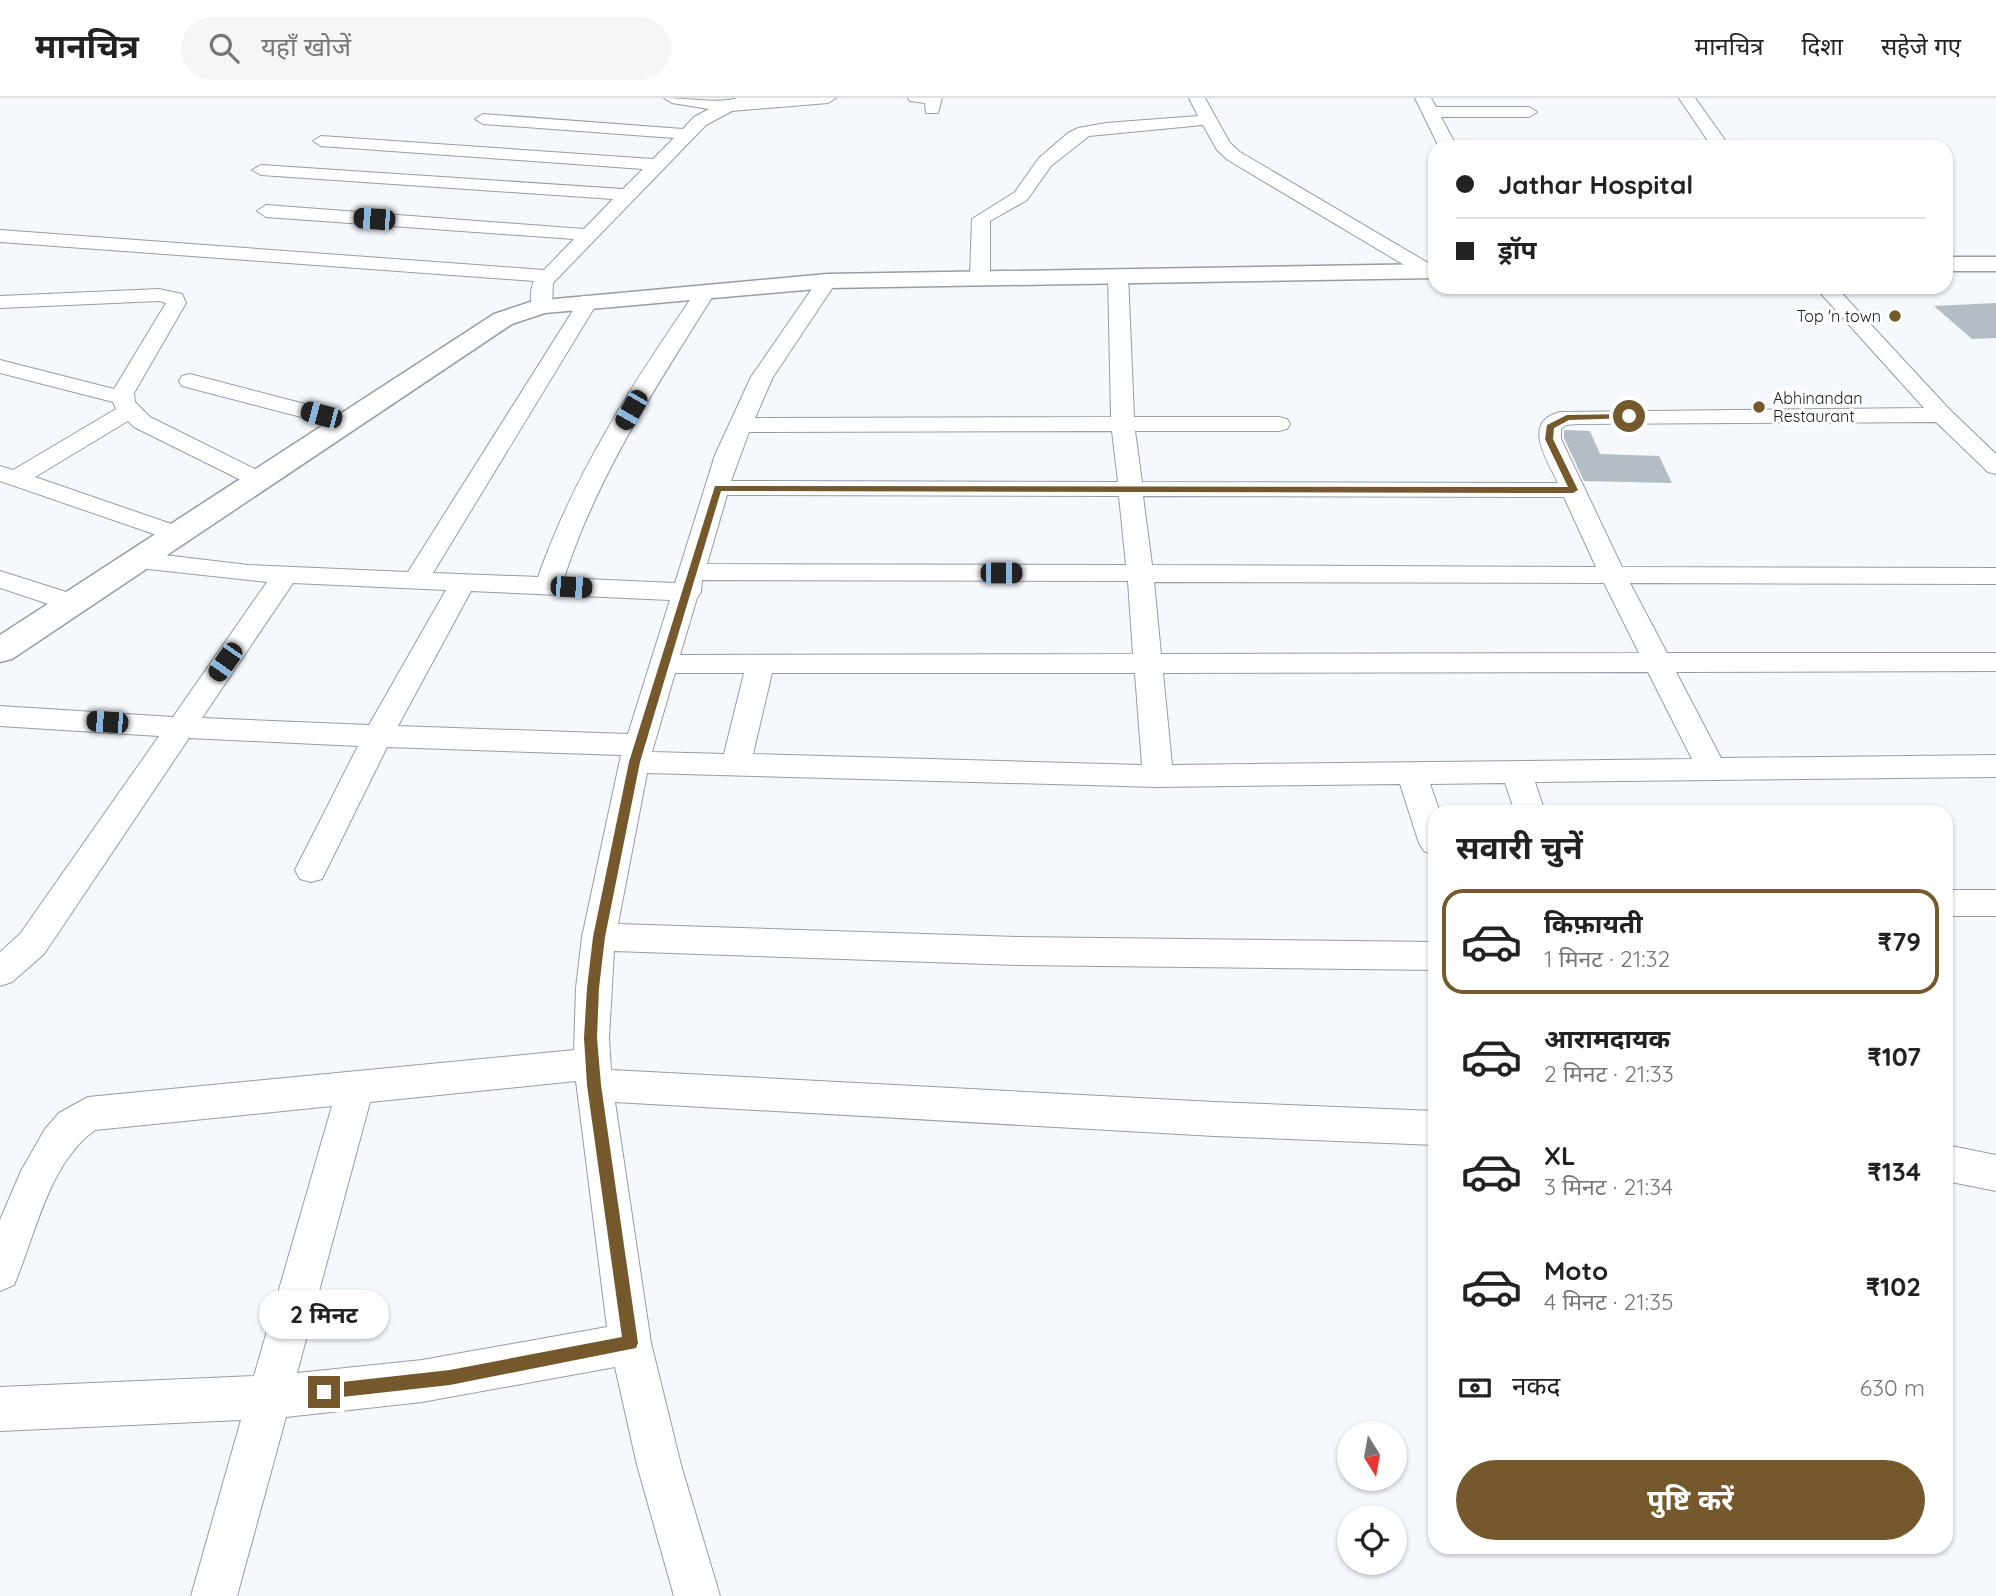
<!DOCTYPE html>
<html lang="hi">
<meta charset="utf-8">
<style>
body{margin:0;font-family:Quicksand,"Noto Sans Devanagari",sans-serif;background:#f6f6f6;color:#222;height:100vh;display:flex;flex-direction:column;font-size:26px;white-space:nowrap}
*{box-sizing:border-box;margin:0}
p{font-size:23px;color:#767676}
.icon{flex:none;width:38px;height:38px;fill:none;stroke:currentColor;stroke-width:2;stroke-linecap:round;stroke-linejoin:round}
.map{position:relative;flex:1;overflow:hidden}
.panel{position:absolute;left:1428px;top:707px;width:525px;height:749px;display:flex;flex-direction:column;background:#fff;border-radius:21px;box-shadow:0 2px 5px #0004}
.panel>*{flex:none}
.guide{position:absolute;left:1428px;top:42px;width:525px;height:154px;border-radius:21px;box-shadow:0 2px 5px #0004;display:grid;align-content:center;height:154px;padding:0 28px;background:#fff}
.needle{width:46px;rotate:169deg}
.tools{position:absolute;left:1337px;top:1323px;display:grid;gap:14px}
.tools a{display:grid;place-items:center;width:70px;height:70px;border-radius:50%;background:#fff;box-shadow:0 2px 5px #0004;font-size:35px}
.end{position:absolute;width:32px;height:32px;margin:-16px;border:9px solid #75592c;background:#fff;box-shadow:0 0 0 4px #fff}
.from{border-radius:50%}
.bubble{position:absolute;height:49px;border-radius:24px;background:#fff;box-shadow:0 2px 5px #0004;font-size:23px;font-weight:700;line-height:49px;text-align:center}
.car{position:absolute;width:21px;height:42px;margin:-21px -10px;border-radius:9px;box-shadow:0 0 5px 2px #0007;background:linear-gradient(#222 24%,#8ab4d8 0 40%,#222 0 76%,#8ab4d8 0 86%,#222 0)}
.guide b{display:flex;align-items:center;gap:24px;height:66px;font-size:26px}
.guide b+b{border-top:2px solid #e0e0e0}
.guide i{width:18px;height:18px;background:#222}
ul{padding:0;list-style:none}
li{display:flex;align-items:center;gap:21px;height:105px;margin:0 14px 10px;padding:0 14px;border:4px solid transparent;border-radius:21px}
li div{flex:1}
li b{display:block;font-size:26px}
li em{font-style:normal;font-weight:700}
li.selected{border-color:#75592c}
li>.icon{width:63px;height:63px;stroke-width:1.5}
h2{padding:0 28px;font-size:32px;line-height:84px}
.pay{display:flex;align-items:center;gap:18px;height:77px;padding:0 28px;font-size:26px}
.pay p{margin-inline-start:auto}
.cta{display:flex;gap:14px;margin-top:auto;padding:14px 28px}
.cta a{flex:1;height:80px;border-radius:42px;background:#75592c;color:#fff;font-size:28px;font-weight:700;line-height:80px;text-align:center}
header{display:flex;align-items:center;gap:42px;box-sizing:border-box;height:98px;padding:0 35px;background:#fff;border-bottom:2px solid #e0e0e0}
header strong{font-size:33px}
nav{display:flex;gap:38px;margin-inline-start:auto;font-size:24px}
.search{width:490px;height:63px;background:#f6f6f6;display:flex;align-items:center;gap:18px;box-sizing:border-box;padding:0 24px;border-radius:38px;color:#767676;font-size:26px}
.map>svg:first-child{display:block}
.building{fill:#b4bcc6}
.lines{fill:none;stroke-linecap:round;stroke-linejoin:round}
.minor-casing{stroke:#969da7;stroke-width:2}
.tertiary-casing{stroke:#969da7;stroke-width:3}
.minor{fill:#fff;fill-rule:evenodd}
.tertiary{fill:#fff;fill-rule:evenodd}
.route{fill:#75592c}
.poi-dot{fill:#75592c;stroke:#fff;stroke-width:2.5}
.labels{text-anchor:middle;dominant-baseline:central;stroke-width:6;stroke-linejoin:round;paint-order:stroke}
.far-poi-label{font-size:16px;fill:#181b1e;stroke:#fff;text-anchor:end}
</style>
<header>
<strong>मानचित्र</strong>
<div class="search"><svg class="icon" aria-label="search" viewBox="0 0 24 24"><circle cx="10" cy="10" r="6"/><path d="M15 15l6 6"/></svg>यहाँ खोजें</div>
<nav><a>मानचित्र</a><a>दिशा</a><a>सहेजे गए</a></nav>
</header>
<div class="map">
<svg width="1996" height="1498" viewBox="0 0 1996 1498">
<rect width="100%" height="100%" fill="#f5f8fd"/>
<g class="building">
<polygon points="1996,205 1996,240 1972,241 1934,208"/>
<polygon points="1564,332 1590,333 1600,356 1659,358 1672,385 1584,383 1564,340"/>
</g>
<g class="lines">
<g class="minor-casing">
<g id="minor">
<path d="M 664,0 C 684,0 721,6 737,0 L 836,0 L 828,5 L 732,13 L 706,27 L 553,185 L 552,208 L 549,212 L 535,212 C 529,204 530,192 534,183 L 0,144 L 0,132 L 544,172 L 574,141 L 266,119 L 257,113 L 266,107 L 584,131 L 613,101 L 261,77 L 252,72 L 261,67 L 623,91 L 643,71 L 321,48 L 313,43 L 321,38 L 653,61 L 674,40 L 483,26 L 475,21 L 483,16 L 683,31 L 694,19 L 709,11 L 672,5 Z"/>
<polygon points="908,0 942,0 938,15 926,15 925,5 910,3"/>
<polygon points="1189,0 1205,0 1230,45 1240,54 1435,169 1435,177 1421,177 1228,62 1217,52 1203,27 1089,38 1051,68 1027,102 990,123 990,179 987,183 973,183 970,179 972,121 1015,94 1039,60 1068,35 1078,30 1106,25 1198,18"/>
<polygon points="1415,0 1431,0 1436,9 1529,9 1537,14 1529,19 1441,19 1457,49 1439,49"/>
<polygon points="1679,0 1695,0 1730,49 1712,49"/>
<path d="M 1118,171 L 1128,177 L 1134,319 L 1279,319 L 1287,321 L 1290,326 L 1287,331 L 1279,333 L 1135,333 L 1142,384 L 1558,385 C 1547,361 1521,324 1560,314 L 1924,310 L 1815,189 L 1836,189 L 1950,312 L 1996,356 L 1996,376 L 1988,374 L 1936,324 L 1577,326 L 1566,327 L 1561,331 L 1561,341 L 1622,469 L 1996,470 L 1996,486 L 1630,485 L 1667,555 L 1996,555 L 1996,573 L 1676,574 L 1721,660 L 1996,657 L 1996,679 L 1535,684 L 1545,714 L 1515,714 L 1505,685 L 1430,686 L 1440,714 L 1435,714 L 1435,757 L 1424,753 L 1419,745 L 1400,686 L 1158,689 L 647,675 L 618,826 L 1017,839 L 1435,844 L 1435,872 L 1017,867 L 614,853 L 609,940 L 611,972 L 1214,1004 L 1435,1013 L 1435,1047 L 1214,1038 L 615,1004 L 651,1245 L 681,1367 L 720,1498 L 674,1498 L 637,1367 L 615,1269 L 422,1304 L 286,1319 L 237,1498 L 191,1498 L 241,1322 L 0,1333 L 0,1289 L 254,1278 L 332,1008 L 95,1032 C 48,1066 36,1136 14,1187 L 0,1193 L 0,1122 L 21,1073 L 45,1031 L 59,1015 L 88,999 L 574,952 L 576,890 L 582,839 L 621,657 L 387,649 L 322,781 L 311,784 L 300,781 L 295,772 L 358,648 L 189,640 L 44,856 L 12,884 L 0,888 L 0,854 L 20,836 L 159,638 L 0,628 L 0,608 L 173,619 L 267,484 L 139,470 L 130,468 L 126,462 L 130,456 L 139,454 L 248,467 L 408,474 L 582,198 L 596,198 L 599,202 L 433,475 L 538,479 C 575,374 636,280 699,189 L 713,189 L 716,193 C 658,286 598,375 564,480 L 675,485 L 715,357 L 751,279 L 820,179 L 834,179 L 837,183 L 773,279 L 755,320 L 1111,319 L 1108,177 ZM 1112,333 L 1118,384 L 731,383 L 749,334 ZM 727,397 L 1119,398 L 1126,467 L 707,466 ZM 1143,398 L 1564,399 L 1596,469 L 1152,467 ZM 702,482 L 1128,483 L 1133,556 L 680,557 L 697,500 L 701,494 ZM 1154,484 L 1604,485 L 1639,555 L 1161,556 ZM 293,485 L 446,492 L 369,627 L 202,620 ZM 471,493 L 670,502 L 628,636 L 398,628 ZM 1648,574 L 1692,661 L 1172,667 L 1163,575 ZM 675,575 L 744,575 L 724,656 L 652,654 ZM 772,575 L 1135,575 L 1142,667 L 753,656 ZM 576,983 L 607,1229 L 422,1262 L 297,1275 L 370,1004 Z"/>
<polygon points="159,191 182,196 186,205 134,295 135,304 150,319 267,377 271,382 267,387 259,389 251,387 134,329 128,323 35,379 186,431 190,436 186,441 177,444 0,383 0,368 13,372 116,311 113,304 0,275 0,262 114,291 166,205 159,203 0,210 0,198"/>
<polygon points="190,276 355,319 358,324 355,329 347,331 182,288 179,283 182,278"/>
<polygon points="0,473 82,499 86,505 82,511 73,514 0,490"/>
<rect x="1946" y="792" width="50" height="26"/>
<polygon points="1946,1047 1996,1057 1996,1093 1946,1083"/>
</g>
</g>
<g class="tertiary-casing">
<g id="tertiary">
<rect x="1946" y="159" width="50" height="14"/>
<polygon points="1435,166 1435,180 827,190 545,215 512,226 12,561 0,564 0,537 494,216 533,203 827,176"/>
</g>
</g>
<use href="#minor" class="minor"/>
<use href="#tertiary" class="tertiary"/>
</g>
<polygon class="route" points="1629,316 1632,320 1569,322 1554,330 1553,341 1578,392 1573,395 721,393 640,664 605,839 599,890 597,940 601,987 638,1245 636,1250 450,1287 324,1301 319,1299 317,1294 319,1288 324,1286 450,1272 622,1239 587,987 584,940 587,890 593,839 629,664 715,388 1568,389 1545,341 1547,327 1567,317"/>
<g class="poi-dot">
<circle cx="1895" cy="218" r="7"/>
<circle cx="1759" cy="309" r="7"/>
</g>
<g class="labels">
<g class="far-poi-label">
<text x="1881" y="218">Top 'n town</text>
<text x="1773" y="300" text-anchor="start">Abhinandan<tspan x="1773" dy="18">Restaurant</tspan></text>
</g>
</g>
</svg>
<div class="tools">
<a><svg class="needle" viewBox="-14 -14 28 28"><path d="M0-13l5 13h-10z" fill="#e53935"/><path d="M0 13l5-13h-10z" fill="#767676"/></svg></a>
<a><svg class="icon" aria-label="locate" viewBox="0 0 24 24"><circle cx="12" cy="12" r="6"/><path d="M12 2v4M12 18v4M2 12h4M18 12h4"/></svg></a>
</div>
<i class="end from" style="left:1629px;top:318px"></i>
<i class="end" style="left:324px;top:1294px"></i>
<div class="bubble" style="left:259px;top:1192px;width:130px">2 मिनट</div>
<i class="car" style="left:374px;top:121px;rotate:274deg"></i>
<i class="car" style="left:631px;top:312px;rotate:210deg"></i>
<i class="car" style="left:321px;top:317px;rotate:285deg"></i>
<i class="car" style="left:1001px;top:475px;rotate:90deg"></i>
<i class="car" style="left:571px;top:489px;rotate:93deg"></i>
<i class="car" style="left:225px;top:564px;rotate:215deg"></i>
<i class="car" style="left:107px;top:624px;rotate:274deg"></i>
<div class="guide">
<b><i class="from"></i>Jathar Hospital</b>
<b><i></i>ड्रॉप</b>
</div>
<section class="panel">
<h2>सवारी चुनें</h2>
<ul>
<li class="selected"><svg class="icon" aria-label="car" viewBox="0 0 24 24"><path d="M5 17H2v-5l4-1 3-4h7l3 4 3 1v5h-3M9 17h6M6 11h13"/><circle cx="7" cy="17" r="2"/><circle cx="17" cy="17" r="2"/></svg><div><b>किफ़ायती</b><p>1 मिनट · 21:32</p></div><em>₹79</em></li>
<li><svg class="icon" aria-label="car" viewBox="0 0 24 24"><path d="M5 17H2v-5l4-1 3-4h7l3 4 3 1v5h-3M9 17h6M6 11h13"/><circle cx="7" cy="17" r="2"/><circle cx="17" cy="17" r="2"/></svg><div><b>आरामदायक</b><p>2 मिनट · 21:33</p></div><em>₹107</em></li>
<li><svg class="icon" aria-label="car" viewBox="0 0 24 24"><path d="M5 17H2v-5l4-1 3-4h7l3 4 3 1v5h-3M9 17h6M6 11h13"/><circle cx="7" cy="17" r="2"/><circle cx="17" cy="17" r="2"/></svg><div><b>XL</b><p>3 मिनट · 21:34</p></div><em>₹134</em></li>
<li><svg class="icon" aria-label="car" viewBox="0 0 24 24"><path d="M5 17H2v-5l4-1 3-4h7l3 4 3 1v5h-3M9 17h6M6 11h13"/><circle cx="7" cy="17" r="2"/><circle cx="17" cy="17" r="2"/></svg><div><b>Moto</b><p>4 मिनट · 21:35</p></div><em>₹102</em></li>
</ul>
<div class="pay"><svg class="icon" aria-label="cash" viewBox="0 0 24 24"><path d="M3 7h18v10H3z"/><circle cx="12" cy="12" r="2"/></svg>नकद<p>630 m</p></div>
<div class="cta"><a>पुष्टि करें</a></div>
</section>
</div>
